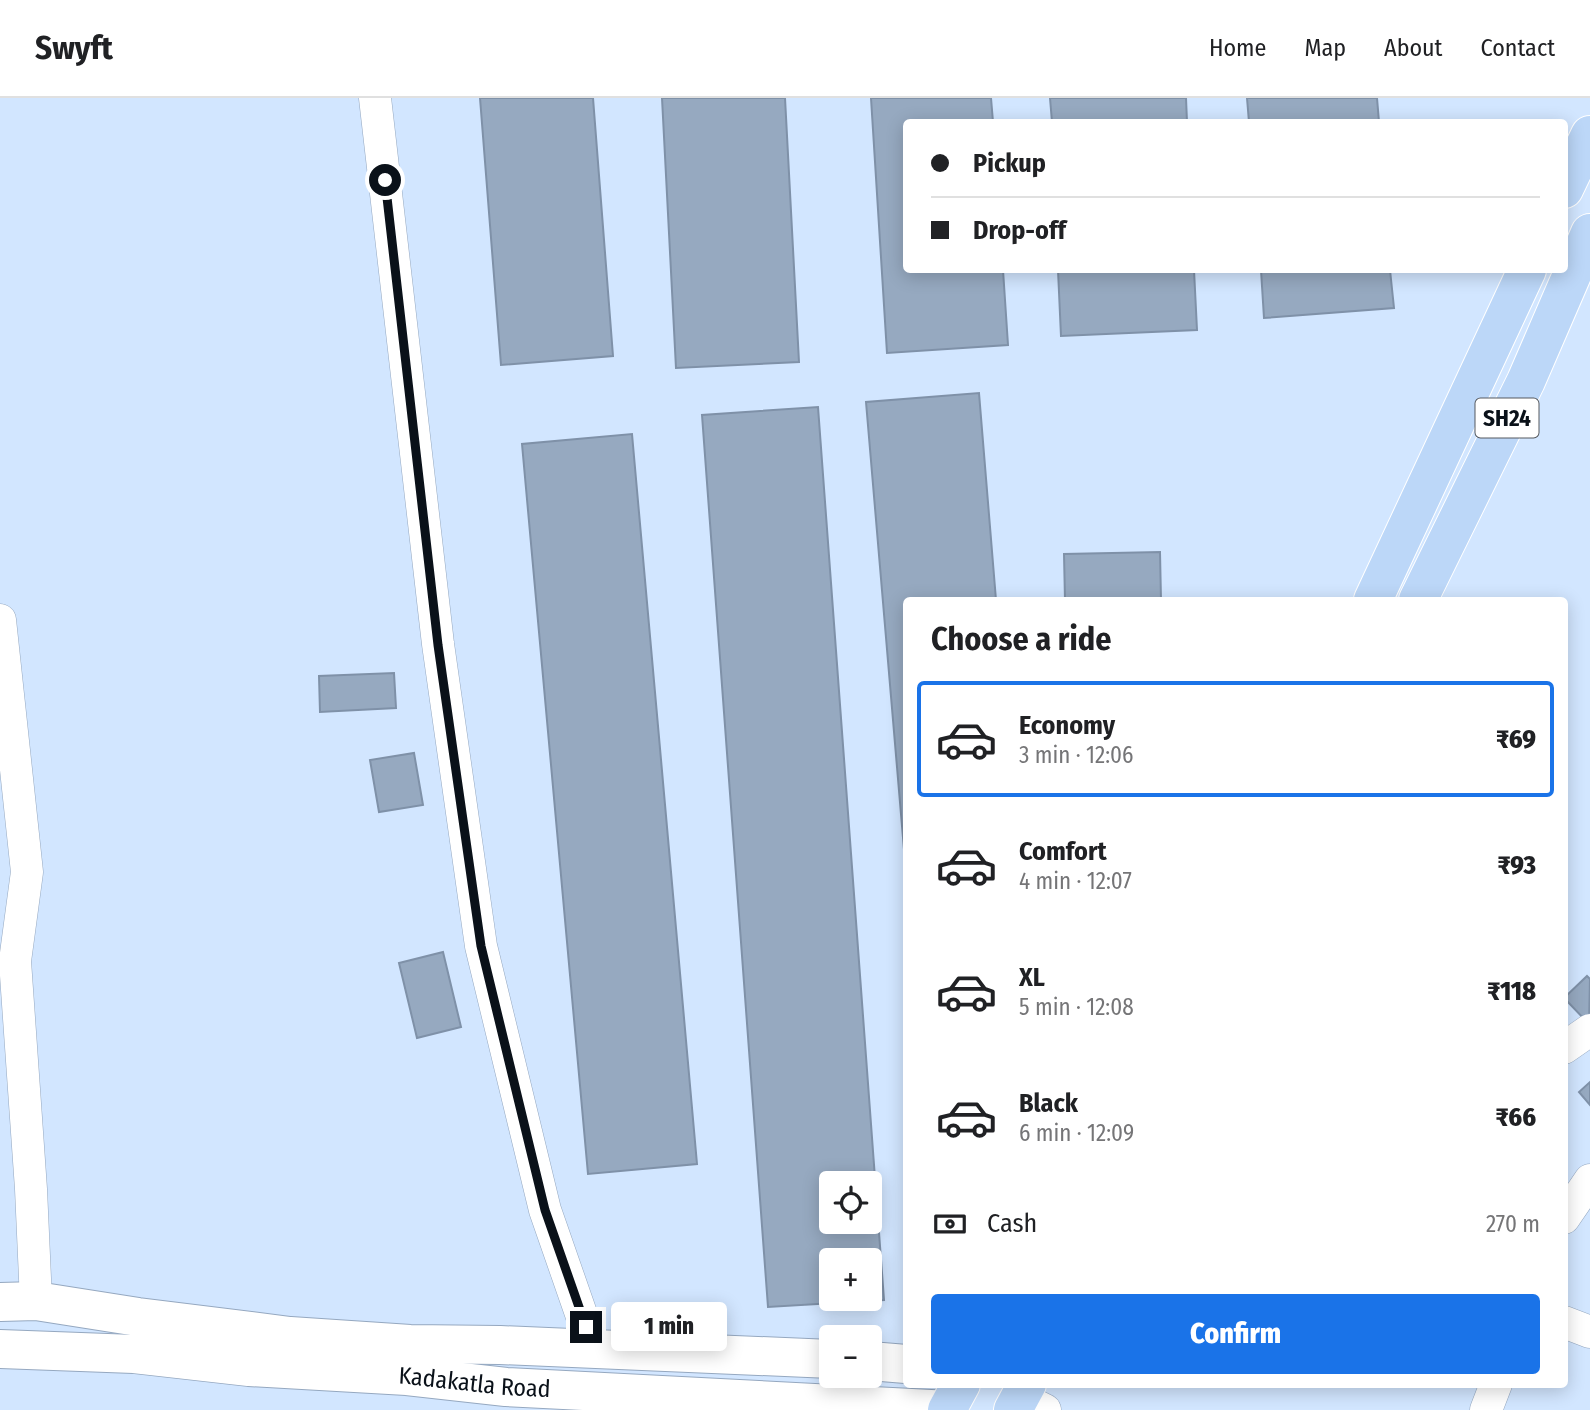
<!DOCTYPE html>
<meta charset="utf-8">
<style>
body{margin:0;font-family:"Fira Sans Condensed",sans-serif;background:#f6f6f6;color:#202124;height:100vh;display:flex;flex-direction:column;font-size:26px;white-space:nowrap}
*{box-sizing:border-box;margin:0}
p{font-size:23px;color:#757577}
.icon{flex:none;width:38px;height:38px;fill:none;stroke:currentColor;stroke-width:2;stroke-linecap:round;stroke-linejoin:round}
.map{position:relative;flex:1;overflow:hidden}
.panel{position:absolute;left:903px;top:499px;width:665px;height:791px;display:flex;flex-direction:column;background:#fff;border-radius:7px;box-shadow:0 4px 18px #0003}
.panel>*{flex:none}
.top-card{position:absolute;left:903px;top:21px;width:665px;height:154px;border-radius:7px;box-shadow:0 4px 18px #0003;display:grid;align-content:center;height:154px;padding:0 28px;background:#fff}
.fabs{position:absolute;left:819px;top:1073px;display:grid;gap:14px}
.fabs a{display:grid;place-items:center;width:63px;height:63px;border-radius:7px;background:#fff;box-shadow:0 4px 18px #0003;font-size:35px}
.end{position:absolute;width:32px;height:32px;margin:-16px;border:9px solid #0a1119;background:#fff;box-shadow:0 0 0 4px #fff}
.from{border-radius:50%}
.bubble{position:absolute;height:49px;border-radius:7px;background:#fff;box-shadow:0 4px 18px #0003;font-size:23px;font-weight:800;line-height:49px;text-align:center}
.top-card b{display:flex;align-items:center;gap:24px;height:66px;font-size:26px}
.top-card b+b{border-top:2px solid #e0e0e0}
.top-card i{width:18px;height:18px;background:#202124}
ul{padding:0;list-style:none}
li{display:flex;align-items:center;gap:21px;height:116px;margin:0 14px 10px;padding:0 14px;border:4px solid transparent;border-radius:7px}
li div{flex:1}
li b{display:block;font-size:26px}
li em{font-style:normal;font-weight:800}
li.selected{border-color:#1a73e8}
li>.icon{width:63px;height:63px;stroke-width:1.5}
h2{padding:0 28px;font-size:32px;line-height:84px}
.pay{display:flex;align-items:center;gap:18px;height:77px;padding:0 28px;font-size:26px}
.pay p{margin-inline-start:auto}
.action{display:flex;gap:14px;margin-top:auto;padding:14px 28px}
.action a{flex:1;height:80px;border-radius:7px;background:#1a73e8;color:#fff;font-size:28px;font-weight:800;line-height:80px;text-align:center}
header{display:flex;align-items:center;gap:42px;box-sizing:border-box;height:98px;padding:0 35px;background:#fff;border-bottom:2px solid #e0e0e0}
header strong{font-size:33px}
nav{display:flex;gap:38px;margin-inline-start:auto;font-size:24px}
.map>svg:first-child{display:block}
.building{fill:#96a9c0;stroke:#7f91a8;stroke-width:2;fill-rule:evenodd}
.lines{fill:none;stroke-linecap:round;stroke-linejoin:round}
.minor-casing{stroke:#95a8c0;stroke-width:33}
.tertiary-casing{stroke:#95a8c0;stroke-width:40}
.primary-casing{stroke:#fff;stroke-width:40}
.minor{stroke:#fff;stroke-width:32}
.tertiary{stroke:#fff;stroke-width:38}
.primary{stroke:#bcd7f8;stroke-width:38}
.route{stroke:#0a1119;stroke-width:9}
.labels{text-anchor:middle;dominant-baseline:central;stroke-width:5;stroke-linejoin:round;paint-order:stroke}
.shield{fill:#fff;stroke:#54585e;stroke-width:2}
.shield-label{font-size:23px;font-weight:bold;fill:#0a1119}
.street-label{font-size:24px;fill:#0a1119;stroke:#fff}
</style>
<header>
<strong>Swyft</strong>
<nav><a>Home</a><a>Map</a><a>About</a><a>Contact</a></nav>
</header>
<div class="map">
<svg width="1590" height="1312" viewBox="0 0 1590 1312">
<rect width="100%" height="100%" fill="#d2e6ff"/>
<g class="building">
<polygon points="480,0 593,0 613,258 501,267"/>
<polygon points="662,0 785,0 799,264 676,270"/>
<polygon points="871,0 991,0 993,24 906,24 906,172 1003,172 1008,247 887,255"/>
<polygon points="1050,0 1186,0 1187,24 1052,24"/>
<polygon points="1247,0 1377,0 1379,24 1249,24"/>
<polygon points="1058,172 1194,172 1197,232 1061,238"/>
<polygon points="1261,172 1390,172 1394,210 1264,220"/>
<polygon points="979,295 996,502 906,502 906,775 866,304"/>
<path d="M 818,309 L 884,1202 L 768,1209 L 702,317 ZM 831,1085 L 870,1085 L 870,1124 L 831,1124 ZM 831,1162 L 870,1162 L 870,1200 L 831,1200 Z"/>
<polygon points="632,336 697,1066 588,1076 522,346"/>
<polygon points="1160,454 1161,502 1065,502 1064,456"/>
<polygon points="394,575 396,610 320,614 319,578"/>
<polygon points="414,655 423,707 379,714 370,662"/>
<polygon points="443,854 461,929 417,940 399,865"/>
<polygon points="1587,878 1590,881 1589,926 1564,900"/>
<polygon points="1590,984 1590,1007 1579,994"/>
</g>
<g class="lines">
<g class="minor-casing">
<g id="minor">
<polyline points="375,0 438,546 481,848 545,1112 594,1253"/>
<polyline points="0,522 27,774 15,863 31,1091 36,1203"/>
<polyline points="1564,950 1590,932"/>
<polyline points="1564,1120 1590,1082"/>
<polyline points="1564,1224 1590,1234"/>
<polyline points="1021,1300 1045,1312"/>
<polyline points="1486,1312 1496,1286"/>
</g>
</g>
<g class="tertiary-casing">
<g id="tertiary">
<polyline points="0,1204 36,1203 138,1219 290,1238 410,1246 500,1247 831,1261"/>
<path id="s1" d="M 0,1251 L 134,1256 L 249,1269 L 407,1278 L 506,1289 L 950,1312"/>
<polyline points="870,1263 906,1266"/>
</g>
</g>
<g class="primary-casing">
<g id="primary">
<polyline points="1564,91 1590,37"/>
<polyline points="1373,502 1527,172"/>
<polyline points="1418,502 1526,283 1590,135"/>
<polyline points="947,1312 961,1286"/>
<polyline points="1013,1312 1027,1286"/>
</g>
</g>
<use href="#minor" class="minor"/>
<use href="#tertiary" class="tertiary"/>
<use href="#primary" class="primary"/>
</g>
<g class="lines">
<polyline class="route" points="385,82 438,547 481,848 545,1112 586,1229"/>
</g>
<g class="labels">
<rect class="shield" x="1475.5" y="300.5" width="63" height="39" rx="5"/>
<g class="shield-label">
<text x="1507" y="320">SH24</text>
</g>
<g class="street-label">
<text stroke="none"><textPath href="#s1" startOffset="476">Kadakatla Road</textPath></text>
</g>
</g>
</svg>
<div class="fabs">
<a><svg class="icon" aria-label="locate" viewBox="0 0 24 24"><circle cx="12" cy="12" r="6"/><path d="M12 2v4M12 18v4M2 12h4M18 12h4"/></svg></a>
<a>+</a>
<a>−</a>
</div>
<i class="end from" style="left:385px;top:82px"></i>
<i class="end" style="left:586px;top:1229px"></i>
<div class="bubble" style="left:611px;top:1204px;width:116px">1 min</div>
<div class="top-card">
<b><i class="from"></i>Pickup</b>
<b><i></i>Drop-off</b>
</div>
<section class="panel">
<h2>Choose a ride</h2>
<ul>
<li class="selected"><svg class="icon" aria-label="car" viewBox="0 0 24 24"><path d="M5 17H2v-5l4-1 3-4h7l3 4 3 1v5h-3M9 17h6M6 11h13"/><circle cx="7" cy="17" r="2"/><circle cx="17" cy="17" r="2"/></svg><div><b>Economy</b><p>3 min · 12:06</p></div><em>₹69</em></li>
<li><svg class="icon" aria-label="car" viewBox="0 0 24 24"><path d="M5 17H2v-5l4-1 3-4h7l3 4 3 1v5h-3M9 17h6M6 11h13"/><circle cx="7" cy="17" r="2"/><circle cx="17" cy="17" r="2"/></svg><div><b>Comfort</b><p>4 min · 12:07</p></div><em>₹93</em></li>
<li><svg class="icon" aria-label="car" viewBox="0 0 24 24"><path d="M5 17H2v-5l4-1 3-4h7l3 4 3 1v5h-3M9 17h6M6 11h13"/><circle cx="7" cy="17" r="2"/><circle cx="17" cy="17" r="2"/></svg><div><b>XL</b><p>5 min · 12:08</p></div><em>₹118</em></li>
<li><svg class="icon" aria-label="car" viewBox="0 0 24 24"><path d="M5 17H2v-5l4-1 3-4h7l3 4 3 1v5h-3M9 17h6M6 11h13"/><circle cx="7" cy="17" r="2"/><circle cx="17" cy="17" r="2"/></svg><div><b>Black</b><p>6 min · 12:09</p></div><em>₹66</em></li>
</ul>
<div class="pay"><svg class="icon" aria-label="cash" viewBox="0 0 24 24"><path d="M3 7h18v10H3z"/><circle cx="12" cy="12" r="2"/></svg>Cash<p>270 m</p></div>
<div class="action"><a>Confirm</a></div>
</section>
</div>
